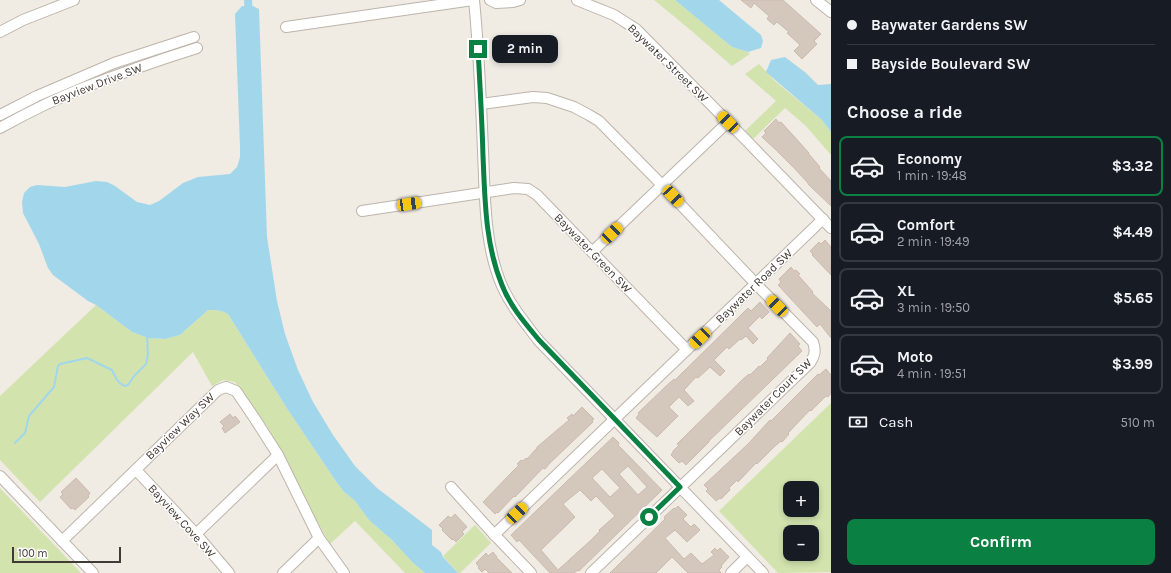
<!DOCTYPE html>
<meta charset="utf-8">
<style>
body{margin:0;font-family:Karla,sans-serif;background:#20242c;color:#f1f3f6;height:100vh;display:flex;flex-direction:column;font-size:15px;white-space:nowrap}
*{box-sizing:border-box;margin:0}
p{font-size:13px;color:#9ea1a6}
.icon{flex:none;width:22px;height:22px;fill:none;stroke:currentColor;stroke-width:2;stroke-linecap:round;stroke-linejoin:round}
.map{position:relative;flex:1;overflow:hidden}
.panel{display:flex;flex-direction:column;background:#171b24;width:340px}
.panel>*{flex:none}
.guide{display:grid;align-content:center;height:88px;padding:0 16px;background:#171b24}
.buttons{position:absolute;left:783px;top:481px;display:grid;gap:8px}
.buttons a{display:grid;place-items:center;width:36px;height:36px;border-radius:8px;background:#171b24;box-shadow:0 2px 6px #0003;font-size:20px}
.scale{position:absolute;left:12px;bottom:10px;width:109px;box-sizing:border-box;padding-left:4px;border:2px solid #423a34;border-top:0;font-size:11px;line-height:14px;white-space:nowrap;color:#423a34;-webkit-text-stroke:3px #fff;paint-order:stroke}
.end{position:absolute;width:18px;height:18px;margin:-9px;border:5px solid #0b8043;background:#fff;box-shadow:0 0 0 2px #fff}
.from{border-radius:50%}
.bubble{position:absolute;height:28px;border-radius:8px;background:#171b24;box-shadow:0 2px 6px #0003;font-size:13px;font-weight:700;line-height:28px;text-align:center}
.car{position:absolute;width:12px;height:24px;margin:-12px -6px;border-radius:5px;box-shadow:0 0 3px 1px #0007;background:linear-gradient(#f5c518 24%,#345 0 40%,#f5c518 0 76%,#345 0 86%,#f5c518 0)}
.guide b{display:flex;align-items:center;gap:14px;height:38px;font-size:15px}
.guide b+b{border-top:1px solid #363941}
.guide i{width:10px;height:10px;background:#f1f3f6}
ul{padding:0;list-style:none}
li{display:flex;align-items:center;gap:12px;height:60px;margin:0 8px 6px;padding:0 8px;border:2px solid #363941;border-radius:8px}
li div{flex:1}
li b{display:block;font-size:15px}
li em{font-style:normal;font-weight:700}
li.selected{border-color:#0b8043}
li>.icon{width:36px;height:36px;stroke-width:1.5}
h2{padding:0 16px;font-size:18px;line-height:48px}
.pay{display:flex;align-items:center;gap:10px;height:44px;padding:0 16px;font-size:15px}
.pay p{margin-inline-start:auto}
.button{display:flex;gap:8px;margin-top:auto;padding:8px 16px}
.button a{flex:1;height:46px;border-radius:8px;background:#0b8043;color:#fff;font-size:16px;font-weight:700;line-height:46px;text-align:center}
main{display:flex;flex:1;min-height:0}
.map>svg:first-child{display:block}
.green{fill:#d2e3ae;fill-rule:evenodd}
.water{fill:#a2d7eb}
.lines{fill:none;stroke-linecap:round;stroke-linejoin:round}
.stream{stroke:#a2d7eb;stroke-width:2}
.canal{stroke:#a2d7eb;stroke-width:8}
.building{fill:#d4c8bc;stroke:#ccbbad;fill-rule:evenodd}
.minor-casing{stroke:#beb4aa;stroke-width:12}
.minor{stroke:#fff;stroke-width:10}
.route{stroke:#0b8043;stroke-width:5}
.labels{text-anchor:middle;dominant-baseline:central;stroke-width:3;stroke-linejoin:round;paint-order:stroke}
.street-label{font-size:12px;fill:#423a34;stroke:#fff}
</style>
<main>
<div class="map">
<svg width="831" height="573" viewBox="0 0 831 573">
<rect width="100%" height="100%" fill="#f0ebe3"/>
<g class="green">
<polygon points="654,0 675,0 732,47 748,52 750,54 732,66 687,27"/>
<polygon points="759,64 775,81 822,120 831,132 831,155 806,126 785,108 753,139 745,131 776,101 745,74"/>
<path d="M 96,305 L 132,332 L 148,338 L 165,339 L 180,335 L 208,310 C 216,310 221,310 228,314 L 286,407 L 335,480 L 343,491 L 355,501 L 369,520 L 392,540 L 412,562 L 425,573 L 405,573 L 355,521 L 330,544 L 306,501 L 285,457 L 267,426 L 235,382 L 223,380 L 212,386 L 193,352 L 40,502 L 0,460 L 0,396 Z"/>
<path d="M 831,403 L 831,572 L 778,573 L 719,511 ZM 790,488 L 812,488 L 812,510 L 790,510 ZM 790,532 L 812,532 L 812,554 L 790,554 Z"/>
<polygon points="0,488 81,573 0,573"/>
<polygon points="475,525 491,543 460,573 458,573 443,556"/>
</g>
<g class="water">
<polygon points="675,0 719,0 761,35 763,41 761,48 748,52 732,47"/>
<path d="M 242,6 L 253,6 L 259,9 L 267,237 L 277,301 L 285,334 L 298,370 L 313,402 L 333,435 L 355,466 L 377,488 L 432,530 L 432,545 L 441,552 L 443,557 L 458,573 L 425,573 L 412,562 L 392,540 L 369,520 L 355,501 L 343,491 L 335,480 L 286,407 L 228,314 C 221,310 216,310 208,310 L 180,335 L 165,339 L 148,338 L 132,332 L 96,305 L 88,301 L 53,275 L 48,268 L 39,244 L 23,213 L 22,202 L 24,193 L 30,187 L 37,185 L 65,187 L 96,181 L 107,182 L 115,186 L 137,202 L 150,205 L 159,201 L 183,183 L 198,177 L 230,174 L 237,167 L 240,157 L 240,147 L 235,14 Z"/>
<polygon points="785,57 806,73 818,85 831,84 831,132 822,120 766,72 771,60"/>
</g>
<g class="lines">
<path class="stream" d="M 15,443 L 25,433 L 29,416 L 54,387 L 58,366 L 60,364 L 87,358 L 112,370 C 116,378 117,383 125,386 L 128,385 L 134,376 L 146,364 L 148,355 L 147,336"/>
<polyline class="canal" points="248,0 249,17"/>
</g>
<g class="building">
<polygon points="741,0 783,0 821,34 814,41 817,44 802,59 794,51 800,45 787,33 789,32 777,22 774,25 767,19 769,16 754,3 751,8"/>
<polygon points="776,119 779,123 781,122 800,143 809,153 808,153 820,167 819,168 831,181 831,206 808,184 808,183 795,169 776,150 762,137 766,133 764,131"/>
<polygon points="825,240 831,247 831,275 812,255 813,254 810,251 819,242 821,244"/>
<polygon points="791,267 794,271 796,270 800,274 798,275 813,292 812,293 831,311 831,338 820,324 817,327 778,285 781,282 779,279"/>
<polygon points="760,302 769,312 762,319 760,316 748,328 758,339 753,344 746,336 741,340 740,339 729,349 727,347 714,360 725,371 720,376 710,367 698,378 696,377 684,390 694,401 688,406 679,397 669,407 678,416 657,437 636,418 639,414 638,413 664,388 674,379 675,380 740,316 748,308 751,311"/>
<polygon points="790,333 800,344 798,346 802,351 709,441 709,442 686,465 682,461 679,463 671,455 673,452 673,451 679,445 677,444 742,380 749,374 750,375 759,366 760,367 768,359 767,358"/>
<polygon points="826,369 831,375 831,393 828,397 827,396 825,397 811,411 810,410 788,433 789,434 782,442 781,441 774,447 757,464 756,463 738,482 737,480 729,488 730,490 721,499 720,498 716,501 706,491 708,489 704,485 748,444 770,420 771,421 818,374 819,375"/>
<polygon points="582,407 594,419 592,420 593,422 549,464 545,469 543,468 515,497 514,496 498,513 497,512 495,514 483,502 513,471 519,465 517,464 521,460 523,461 526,458 527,459 537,448 537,447 569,420 567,418 572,414 573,416"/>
<polygon points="230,414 233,418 235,416 240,422 225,433 222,428 224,426 220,422"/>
<path d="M 613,437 L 619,443 L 618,445 L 662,490 L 579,571 L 578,570 L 574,573 L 550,573 L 519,540 L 517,542 L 511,535 ZM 628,466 L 647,487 L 638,495 L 619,474 ZM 602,469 L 620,488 L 610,497 L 592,478 ZM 580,490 L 591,501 L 596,496 L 615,516 L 599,530 L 600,531 L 590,541 L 558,570 L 541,550 L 575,517 L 563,504 Z"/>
<polygon points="76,478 90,493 88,496 89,497 75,510 73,508 71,509 60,497 63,494 61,492"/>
<polygon points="678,506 687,515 683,519 691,527 694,524 700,530 687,542 675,530 665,538 684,559 691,553 702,564 714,555 711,552 715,548 717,551 720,548 729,557 721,566 722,567 719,570 721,573 688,573 672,557 656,573 610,573 665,519 664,517 674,508 675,509"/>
<polygon points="455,514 467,527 462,532 464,534 456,542 453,539 452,540 442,530 443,529 439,525 448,516 451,518"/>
<polygon points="493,552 497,557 496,557 512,573 489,573 485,569 482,572 478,568 479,567 476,563 486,553 488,556"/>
</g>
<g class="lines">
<g class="minor-casing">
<g id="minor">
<path d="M 474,0 C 479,50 481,101 483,151 C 485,196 484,244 502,286 C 511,306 525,323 539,341 L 763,573"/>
<polyline points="490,0 496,3 513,2 520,0"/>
<polyline points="577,0 614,15 636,29 745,139 831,228"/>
<polyline points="816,0 831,12"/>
<polyline points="286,27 473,0"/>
<polyline points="0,32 23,20 74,0"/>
<path d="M 481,104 L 533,97 L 547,98 L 574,107 L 589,115 L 599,121 L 662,185 L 756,284 L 813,342 C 816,351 815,355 810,363 L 591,573"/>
<polyline points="0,115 37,96 114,63 194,37"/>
<path d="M 0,128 C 27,113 55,99 83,88 C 121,73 159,60 197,48"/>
<polyline points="362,211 514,188 528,189 537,195 687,350"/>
<polyline points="592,252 728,122"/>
<polyline points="136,470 196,534 229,573"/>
<polyline points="0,476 93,573"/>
<polyline points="451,487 489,529 531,573"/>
<polyline points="196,534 278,455"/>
<polyline points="494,535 823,219"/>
<polyline points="62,541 218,390 226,387 236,391 255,419 278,455 319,538 344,573"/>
<polyline points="283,573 319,538"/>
<polyline points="731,573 747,557"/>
</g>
</g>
<use href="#minor" class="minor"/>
</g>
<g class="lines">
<path class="route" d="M 478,49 C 480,85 482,120 483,156 C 485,199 485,244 502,285 C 510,306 525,323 539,340 L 680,487 L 649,517"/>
</g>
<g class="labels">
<g class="street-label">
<text transform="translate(668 63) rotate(44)">Baywater Street SW</text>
<text transform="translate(97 84) rotate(-21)">Bayview Drive SW</text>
<text transform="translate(593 253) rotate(46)">Baywater Green SW</text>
<text transform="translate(754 286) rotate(-44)">Baywater Road SW</text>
<text transform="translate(773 397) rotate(-45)">Baywater Court SW</text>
<text transform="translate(180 426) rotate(-44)">Bayview Way SW</text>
<text transform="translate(182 521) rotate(48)">Bayview Cove SW</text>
</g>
</g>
</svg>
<div class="buttons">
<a>+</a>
<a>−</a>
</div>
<div class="scale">100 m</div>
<i class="end from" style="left:649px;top:517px"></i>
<i class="end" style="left:478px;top:49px"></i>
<div class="bubble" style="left:492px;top:35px;width:66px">2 min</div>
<i class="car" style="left:728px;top:122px;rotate:315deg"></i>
<i class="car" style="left:673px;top:196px;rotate:137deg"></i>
<i class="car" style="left:409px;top:204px;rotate:82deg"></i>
<i class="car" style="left:612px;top:233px;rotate:46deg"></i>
<i class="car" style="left:777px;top:306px;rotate:315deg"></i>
<i class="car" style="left:700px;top:338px;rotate:226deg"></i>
<i class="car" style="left:517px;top:513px;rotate:46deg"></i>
</div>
<section class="panel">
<div class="guide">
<b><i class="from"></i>Baywater Gardens SW</b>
<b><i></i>Bayside Boulevard SW</b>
</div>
<h2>Choose a ride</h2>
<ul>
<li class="selected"><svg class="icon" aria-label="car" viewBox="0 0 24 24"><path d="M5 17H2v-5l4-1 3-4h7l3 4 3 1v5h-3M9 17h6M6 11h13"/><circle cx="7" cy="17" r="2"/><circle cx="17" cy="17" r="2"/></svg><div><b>Economy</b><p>1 min · 19:48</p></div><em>$3.32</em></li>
<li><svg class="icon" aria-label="car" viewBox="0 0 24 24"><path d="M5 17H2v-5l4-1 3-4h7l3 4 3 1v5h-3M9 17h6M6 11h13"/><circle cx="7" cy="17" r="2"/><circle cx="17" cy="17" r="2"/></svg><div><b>Comfort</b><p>2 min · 19:49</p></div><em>$4.49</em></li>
<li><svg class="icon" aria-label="car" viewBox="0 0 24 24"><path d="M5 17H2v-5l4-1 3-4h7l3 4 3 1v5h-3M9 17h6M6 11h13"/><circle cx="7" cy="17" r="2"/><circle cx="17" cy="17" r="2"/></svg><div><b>XL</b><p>3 min · 19:50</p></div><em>$5.65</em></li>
<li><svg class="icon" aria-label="car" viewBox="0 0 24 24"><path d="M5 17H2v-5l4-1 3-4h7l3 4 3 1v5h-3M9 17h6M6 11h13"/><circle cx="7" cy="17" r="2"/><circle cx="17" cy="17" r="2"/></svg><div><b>Moto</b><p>4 min · 19:51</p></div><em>$3.99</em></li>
</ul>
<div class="pay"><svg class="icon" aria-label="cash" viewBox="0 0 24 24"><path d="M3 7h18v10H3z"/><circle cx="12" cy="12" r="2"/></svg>Cash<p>510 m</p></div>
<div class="button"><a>Confirm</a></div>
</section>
</main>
